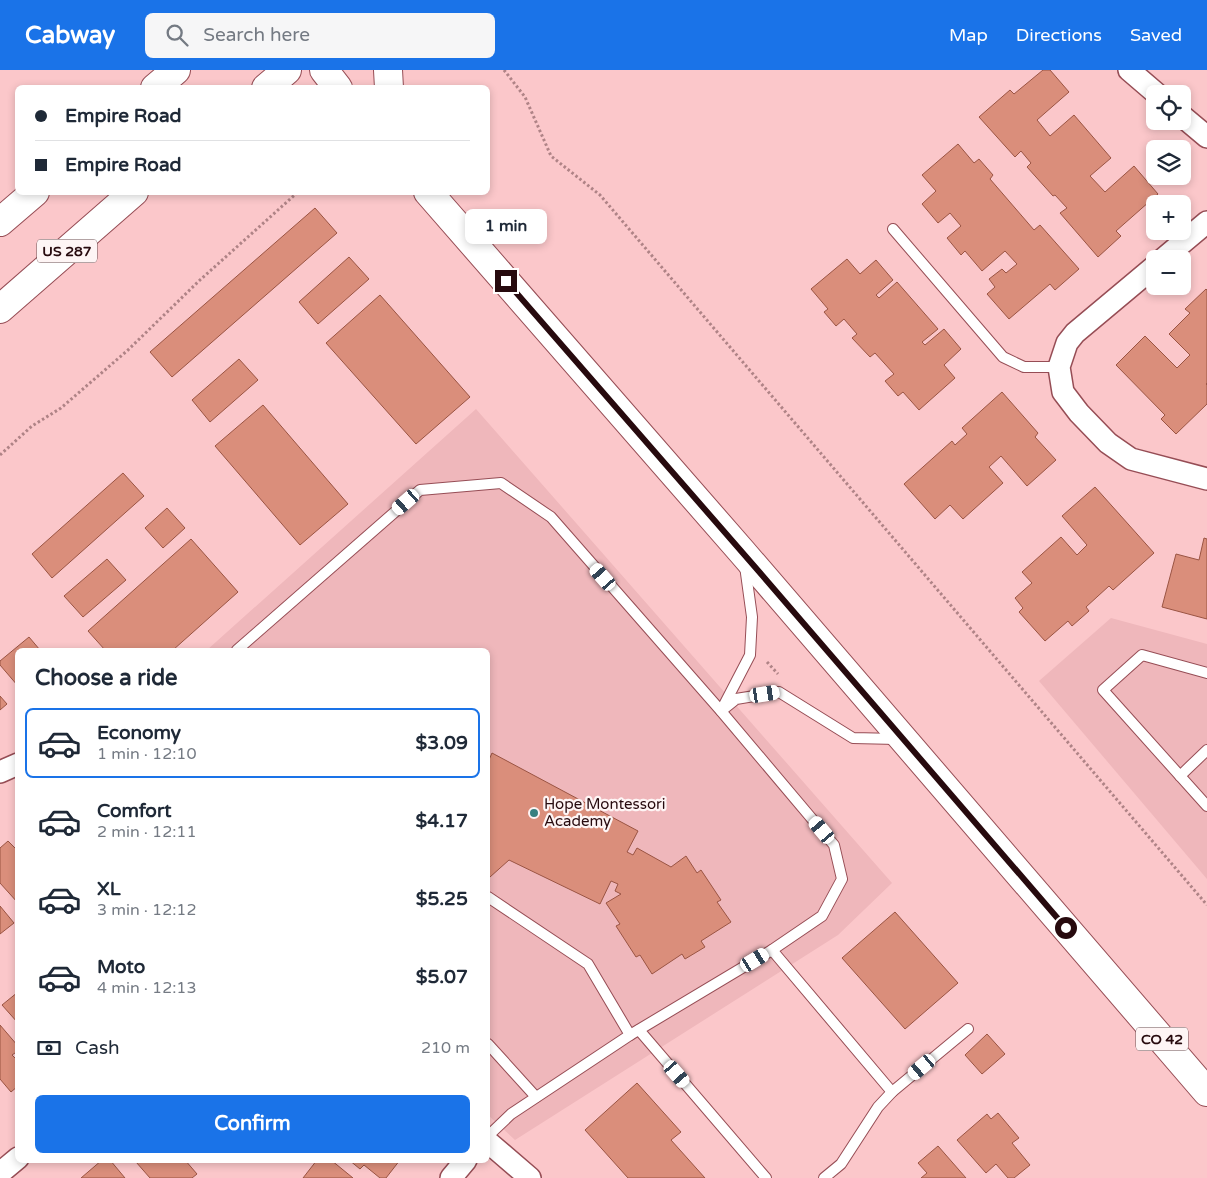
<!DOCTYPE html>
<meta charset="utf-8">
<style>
body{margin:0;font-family:"Varela Round",sans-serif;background:#f6f6f7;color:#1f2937;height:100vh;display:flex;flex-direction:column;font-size:19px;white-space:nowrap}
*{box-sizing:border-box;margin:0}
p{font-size:16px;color:#747a83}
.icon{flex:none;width:28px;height:28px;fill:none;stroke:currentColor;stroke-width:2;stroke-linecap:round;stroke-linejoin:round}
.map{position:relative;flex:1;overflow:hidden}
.sheet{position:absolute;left:15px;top:578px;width:475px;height:515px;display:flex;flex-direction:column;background:#fff;border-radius:8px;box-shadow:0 2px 8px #0003}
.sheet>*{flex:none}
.hud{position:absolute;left:15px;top:15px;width:475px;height:110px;border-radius:8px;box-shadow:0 2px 8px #0003;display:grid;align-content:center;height:110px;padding:0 20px;background:#fff}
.buttons{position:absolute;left:1146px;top:15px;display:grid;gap:10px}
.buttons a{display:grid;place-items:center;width:45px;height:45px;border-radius:8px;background:#fff;box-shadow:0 2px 8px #0003;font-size:25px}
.end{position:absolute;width:22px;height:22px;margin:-11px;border:6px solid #270a0e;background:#fff;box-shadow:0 0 0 2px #fff}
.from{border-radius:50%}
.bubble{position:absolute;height:35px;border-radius:8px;background:#fff;box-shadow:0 2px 8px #0003;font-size:16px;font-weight:800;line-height:35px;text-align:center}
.car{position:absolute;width:15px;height:30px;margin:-15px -8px;border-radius:6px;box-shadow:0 0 4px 1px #0007;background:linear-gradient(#fff 24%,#345 0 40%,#fff 0 76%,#345 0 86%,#fff 0)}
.hud b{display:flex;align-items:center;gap:18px;height:48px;font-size:19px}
.hud b+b{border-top:1px solid #e0e1e3}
.hud i{width:12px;height:12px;background:#1f2937}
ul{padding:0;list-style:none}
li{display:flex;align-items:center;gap:15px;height:70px;margin:0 10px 8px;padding:0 10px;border:2px solid transparent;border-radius:8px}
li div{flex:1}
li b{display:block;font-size:19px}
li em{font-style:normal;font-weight:800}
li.on{border-color:#1a73e8}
li>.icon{width:45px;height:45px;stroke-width:1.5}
h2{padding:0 20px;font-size:22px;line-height:60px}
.pay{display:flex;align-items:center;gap:12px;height:55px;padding:0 20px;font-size:19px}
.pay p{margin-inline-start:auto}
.button{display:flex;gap:10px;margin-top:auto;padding:10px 20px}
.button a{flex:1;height:58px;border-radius:8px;background:#1a73e8;color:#fff;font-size:20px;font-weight:800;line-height:58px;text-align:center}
header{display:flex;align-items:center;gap:30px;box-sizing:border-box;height:70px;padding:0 25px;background:#1a73e8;color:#fff}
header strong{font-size:24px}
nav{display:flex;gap:28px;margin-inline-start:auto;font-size:18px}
.search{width:350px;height:45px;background:#f6f6f7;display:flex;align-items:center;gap:12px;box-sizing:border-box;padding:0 18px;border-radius:8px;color:#747a83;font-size:19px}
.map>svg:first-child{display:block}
.built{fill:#efb7bb}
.building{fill:#da8e7b;stroke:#9a5443}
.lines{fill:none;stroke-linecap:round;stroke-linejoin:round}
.lane-casing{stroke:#964d55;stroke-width:12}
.street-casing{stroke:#964d55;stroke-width:24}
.primary-casing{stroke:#964d55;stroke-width:30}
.path{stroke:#af8386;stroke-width:3;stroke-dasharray:2.5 2.5;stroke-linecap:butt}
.lane{stroke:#fff;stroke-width:10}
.street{stroke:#fff;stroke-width:21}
.primary{stroke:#fff;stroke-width:28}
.route{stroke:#270a0e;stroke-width:6}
.poi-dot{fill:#388080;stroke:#fef5f5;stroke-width:2}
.labels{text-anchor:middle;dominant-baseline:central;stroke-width:4.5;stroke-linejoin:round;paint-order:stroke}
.shield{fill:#fef5f5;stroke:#685053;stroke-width:1}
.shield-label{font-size:14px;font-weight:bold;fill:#270a0e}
.poi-label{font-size:15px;fill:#270a0e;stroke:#fef5f5;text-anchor:start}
</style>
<header>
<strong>Cabway</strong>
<div class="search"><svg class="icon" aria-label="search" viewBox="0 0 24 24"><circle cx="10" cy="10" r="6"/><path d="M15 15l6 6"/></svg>Search here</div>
<nav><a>Map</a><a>Directions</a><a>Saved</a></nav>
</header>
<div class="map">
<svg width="1207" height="1108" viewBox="0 0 1207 1108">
<rect width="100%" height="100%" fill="#fbc7ca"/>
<g class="built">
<polygon points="476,339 892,813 838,865 515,1070 488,1045 488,580 207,580"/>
<polygon points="1111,548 1207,574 1207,809 1039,611"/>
</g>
<g class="building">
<polygon points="1043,0 1050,0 1069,22 1037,50 1050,66 1074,45 1111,88 1090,106 1105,122 1134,96 1158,124 1116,161 1121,166 1098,187 1060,143 1067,138 1055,125 1053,126 1027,97 1031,93 1021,81 1015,87 979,47 1010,20 1014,24"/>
<polygon points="958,74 974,93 979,89 993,105 990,109 1034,160 1040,155 1079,199 1055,220 1050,214 1009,249 987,224 995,217 989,209 1002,199 1006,203 1017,194 1005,181 982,201 965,181 961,185 947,168 961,156 950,143 938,153 922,134 936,121 922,105"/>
<polygon points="315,138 337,163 172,307 150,282"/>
<polygon points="349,187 369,209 318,254 299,232"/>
<polygon points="847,189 860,204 876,190 893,210 876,225 879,228 897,212 938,259 922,272 925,275 944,259 961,279 944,295 955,308 919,340 903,322 898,326 885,311 894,304 875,283 870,287 852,268 857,264 844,249 836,256 824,242 828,239 811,219"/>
<polygon points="1206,219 1207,220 1207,313 1206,314 1207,315 1207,334 1176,364 1161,349 1165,345 1116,295 1145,266 1177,298 1190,285 1169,264 1190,243 1185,239"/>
<polygon points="380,225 470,327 416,374 326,273"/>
<polygon points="239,289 258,310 210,352 192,330"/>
<polygon points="1002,322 1038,363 1035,367 1056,390 1027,416 1001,386 989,397 1003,413 963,449 950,435 935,449 904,414 952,371 955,375 967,364 962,358"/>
<polygon points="263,335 348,434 300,475 215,376"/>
<polygon points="123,403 144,426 52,508 32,484"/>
<polygon points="1095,417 1154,483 1113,520 1109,516 1086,537 1089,541 1072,556 1068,551 1045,571 1019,542 1023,538 1015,528 1032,513 1022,502 1061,467 1077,485 1087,475 1062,446"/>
<polygon points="167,438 185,458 163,478 145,458"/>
<polygon points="1204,468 1207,469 1207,549 1162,537 1176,484 1199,490"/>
<polygon points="191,469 238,522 173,580 105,580 88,561"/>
<polygon points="107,489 126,510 83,547 64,526"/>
<polygon points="29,567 40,580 18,580 18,616 0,595 0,591"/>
<polygon points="0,626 7,634 0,640"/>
<polygon points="492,683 638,761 627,782 633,785 637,778 671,797 686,786 697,803 701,800 721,830 717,832 731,852 701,871 705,877 685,889 682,884 652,904 640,885 636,887 616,856 620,854 606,833 621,824 615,821 618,814 611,811 600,834 509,790 490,807 488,803 488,692"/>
<polygon points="8,771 18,781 18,833 0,813 0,778"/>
<polygon points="0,836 14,853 0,864"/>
<polygon points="895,842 958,913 905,959 842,888"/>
<polygon points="18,922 18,953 2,935"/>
<polygon points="0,955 18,976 18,981 12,985 18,991 18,1016 11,1022 0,1009"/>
<polygon points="987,964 1005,984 982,1004 965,985"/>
<polygon points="637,1013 681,1062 671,1070 705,1108 628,1108 585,1060"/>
<polygon points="998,1043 1019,1068 1012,1073 1030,1095 1014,1108 1008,1108 996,1094 986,1103 957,1070 987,1044 991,1049"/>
<polygon points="938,1076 966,1108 921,1108 927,1103 918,1093"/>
<polygon points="102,1090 110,1090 125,1108 81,1108"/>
<polygon points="138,1090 185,1090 197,1104 192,1108 150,1108 136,1092"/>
<polygon points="317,1090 331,1090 353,1108 303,1108"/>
<polygon points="349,1090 400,1090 386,1108 380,1108 364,1095 360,1099"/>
</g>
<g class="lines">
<g class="lane-casing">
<g id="lane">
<polyline points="893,159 1003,287 1024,297 1059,297"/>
<polyline points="237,580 420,420 501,413 551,447 721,641 834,775 842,809 822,846 772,880 630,965 511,1044 488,1066"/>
<polyline points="1207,603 1142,585 1103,620 1207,736"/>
<polyline points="723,637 750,585 752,547 745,496"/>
<polyline points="721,641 736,629 779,622 853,668 897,669"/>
<polyline points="1180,706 1207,680"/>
<polyline points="488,827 588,894 630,965"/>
<polyline points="772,880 892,1022"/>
<polyline points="639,960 766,1108"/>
<polyline points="488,974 536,1027"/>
<polyline points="824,1108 841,1094 878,1037 892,1022 968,959"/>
</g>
</g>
<g class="street-casing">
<g id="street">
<polyline points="1129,0 1157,24"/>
<polyline points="1182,46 1207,67"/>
<polyline points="1163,189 1207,152"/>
<polyline points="1155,196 1075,263 1067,273 1059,297 1063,322 1079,343 1108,373 1131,389 1207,409"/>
<polyline points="0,702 18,694"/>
<polyline points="488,1072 530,1108"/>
<polyline points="0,1103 18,1088"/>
<polyline points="451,1108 466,1090"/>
</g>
</g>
<g class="primary-casing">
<g id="primary">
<polyline points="324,0 338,18"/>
<polyline points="388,0 389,18"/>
<polyline points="155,18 176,0"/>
<polyline points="266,18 287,0"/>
<polyline points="428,122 743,483 1207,1022"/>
<polyline points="0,152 35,122"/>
<polyline points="0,239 134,122"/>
</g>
</g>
<g class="path">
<polyline points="504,0 525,27 551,86 600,125 1207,835"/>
<polyline points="0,385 32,356 61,338 128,280 200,210 298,122"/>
<polyline points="767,592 778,604"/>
</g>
<use href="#lane" class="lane"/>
<use href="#street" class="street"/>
<use href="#primary" class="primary"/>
</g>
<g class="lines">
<polyline class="route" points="506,211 755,497 1066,858"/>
</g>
<circle class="poi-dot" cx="534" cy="743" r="5"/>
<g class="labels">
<g class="shield">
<rect x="37" y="169.5" width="60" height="23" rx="4"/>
<rect x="1136" y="957.5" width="52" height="23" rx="4"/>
</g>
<g class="shield-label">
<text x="67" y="181">US 287</text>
<text x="1162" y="969">CO 42</text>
</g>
<g class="poi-label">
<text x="544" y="734">Hope Montessori<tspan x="544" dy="17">Academy</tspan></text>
</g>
</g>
</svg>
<div class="buttons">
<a><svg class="icon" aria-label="locate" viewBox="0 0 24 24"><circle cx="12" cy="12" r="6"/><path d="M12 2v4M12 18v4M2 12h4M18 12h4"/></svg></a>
<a><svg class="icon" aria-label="layers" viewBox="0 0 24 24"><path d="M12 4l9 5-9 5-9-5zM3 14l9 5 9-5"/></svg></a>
<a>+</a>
<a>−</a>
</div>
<i class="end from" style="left:1066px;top:858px"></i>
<i class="end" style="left:506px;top:211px"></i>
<div class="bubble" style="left:465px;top:139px;width:82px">1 min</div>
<i class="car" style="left:406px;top:432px;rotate:229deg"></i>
<i class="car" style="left:603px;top:507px;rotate:319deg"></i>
<i class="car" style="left:765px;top:624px;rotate:81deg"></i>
<i class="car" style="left:822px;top:760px;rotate:320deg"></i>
<i class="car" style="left:755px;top:890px;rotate:59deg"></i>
<i class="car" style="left:922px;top:997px;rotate:230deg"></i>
<i class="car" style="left:677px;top:1004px;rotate:139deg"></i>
<div class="hud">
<b><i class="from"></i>Empire Road</b>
<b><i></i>Empire Road</b>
</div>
<section class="sheet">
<h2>Choose a ride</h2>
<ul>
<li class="on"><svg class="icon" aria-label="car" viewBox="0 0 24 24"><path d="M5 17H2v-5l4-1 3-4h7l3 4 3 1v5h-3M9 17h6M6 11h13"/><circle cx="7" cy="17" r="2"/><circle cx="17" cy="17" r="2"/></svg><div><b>Economy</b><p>1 min · 12:10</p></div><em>$3.09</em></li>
<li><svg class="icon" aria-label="car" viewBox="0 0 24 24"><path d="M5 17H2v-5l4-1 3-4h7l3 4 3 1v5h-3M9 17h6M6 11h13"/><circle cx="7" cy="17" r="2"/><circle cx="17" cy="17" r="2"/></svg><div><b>Comfort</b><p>2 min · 12:11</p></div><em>$4.17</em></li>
<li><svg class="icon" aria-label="car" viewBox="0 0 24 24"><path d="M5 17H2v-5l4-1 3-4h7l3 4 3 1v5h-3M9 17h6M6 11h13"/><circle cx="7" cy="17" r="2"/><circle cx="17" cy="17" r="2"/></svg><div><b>XL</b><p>3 min · 12:12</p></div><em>$5.25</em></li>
<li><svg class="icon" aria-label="car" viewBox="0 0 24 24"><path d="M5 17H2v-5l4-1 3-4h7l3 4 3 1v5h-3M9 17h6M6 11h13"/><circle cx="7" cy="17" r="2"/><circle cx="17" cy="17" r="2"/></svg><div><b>Moto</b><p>4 min · 12:13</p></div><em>$5.07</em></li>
</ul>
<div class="pay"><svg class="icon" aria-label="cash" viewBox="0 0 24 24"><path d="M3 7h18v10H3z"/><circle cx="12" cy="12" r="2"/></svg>Cash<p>210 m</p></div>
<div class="button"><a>Confirm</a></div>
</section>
</div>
